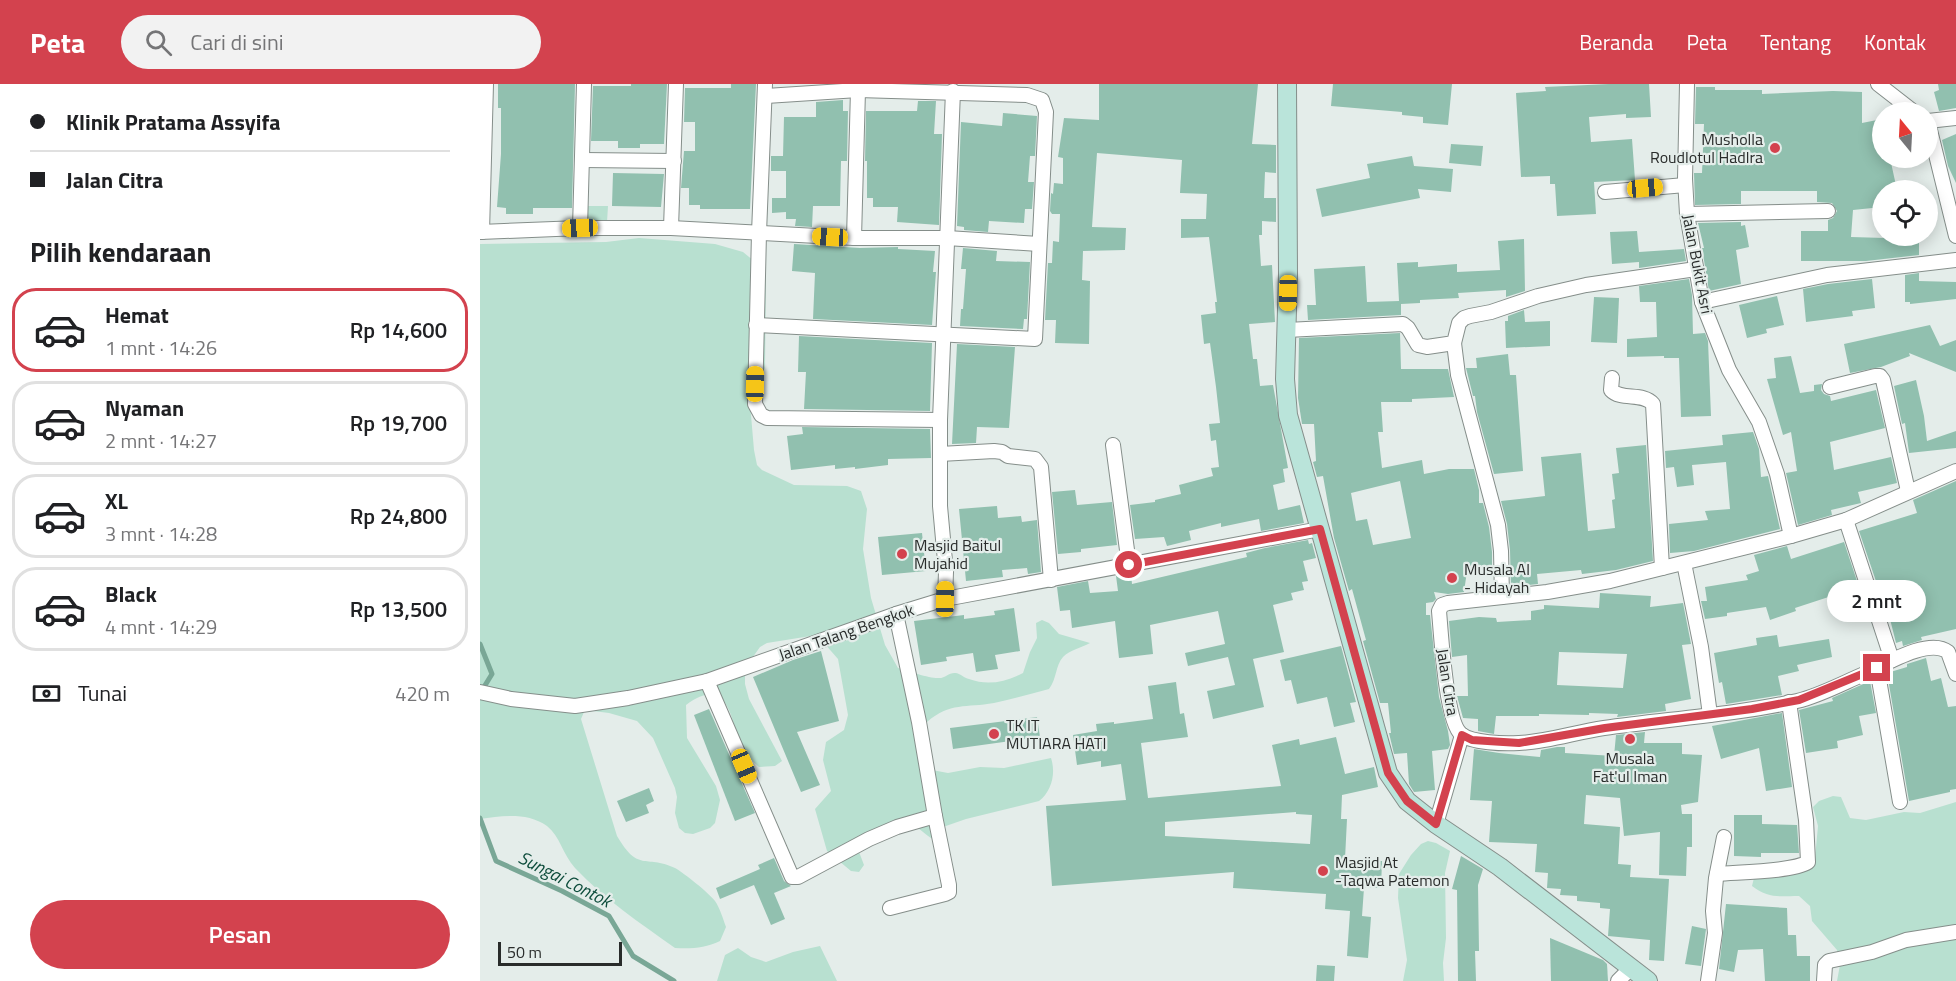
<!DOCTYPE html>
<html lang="id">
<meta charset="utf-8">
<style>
body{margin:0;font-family:"Titillium Web",sans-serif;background:#f2f2f2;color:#202124;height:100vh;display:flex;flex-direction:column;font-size:22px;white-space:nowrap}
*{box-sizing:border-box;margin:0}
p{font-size:20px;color:#757577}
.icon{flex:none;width:33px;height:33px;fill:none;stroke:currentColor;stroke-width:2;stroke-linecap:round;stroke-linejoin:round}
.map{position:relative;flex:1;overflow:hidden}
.panel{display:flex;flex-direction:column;background:#fff;width:480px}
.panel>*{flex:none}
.banner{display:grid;align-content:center;height:132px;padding:0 30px;background:#fff}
.needle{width:39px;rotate:342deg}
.buttons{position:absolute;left:1392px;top:18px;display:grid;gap:12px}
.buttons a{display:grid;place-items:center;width:66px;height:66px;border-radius:50%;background:#fff;box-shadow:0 3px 15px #0003;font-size:30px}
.scale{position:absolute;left:18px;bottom:15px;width:124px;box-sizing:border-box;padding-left:6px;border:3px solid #292c2b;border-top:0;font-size:16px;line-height:21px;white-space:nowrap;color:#292c2b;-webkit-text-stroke:4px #e4edea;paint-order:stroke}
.end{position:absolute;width:27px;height:27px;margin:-14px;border:8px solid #d3424e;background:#fff;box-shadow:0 0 0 3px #fff}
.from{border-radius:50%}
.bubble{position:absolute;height:42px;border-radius:21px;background:#fff;box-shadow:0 3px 15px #0003;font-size:20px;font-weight:600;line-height:42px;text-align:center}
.car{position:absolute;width:18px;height:36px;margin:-18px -9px;border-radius:8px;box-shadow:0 0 4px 2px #0007;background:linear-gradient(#f5c518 24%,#345 0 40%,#f5c518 0 76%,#345 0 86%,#f5c518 0)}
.banner b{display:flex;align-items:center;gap:21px;height:57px;font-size:22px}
.banner b+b{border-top:2px solid #e0e0e0}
.banner i{width:15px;height:15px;background:#202124}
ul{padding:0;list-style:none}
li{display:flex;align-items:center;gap:18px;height:84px;margin:0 12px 9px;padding:0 18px;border:3px solid #e0e0e0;border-radius:24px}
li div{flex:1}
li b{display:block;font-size:22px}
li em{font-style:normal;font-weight:600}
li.current{border-color:#d3424e}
li>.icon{width:54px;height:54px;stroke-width:1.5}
h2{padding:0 30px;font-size:27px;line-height:72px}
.pay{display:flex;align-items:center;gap:15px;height:66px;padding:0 30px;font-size:22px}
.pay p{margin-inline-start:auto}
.primary-button{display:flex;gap:12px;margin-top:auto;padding:12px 30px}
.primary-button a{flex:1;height:69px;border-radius:36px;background:#d3424e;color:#fff;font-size:24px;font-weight:600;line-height:69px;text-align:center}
header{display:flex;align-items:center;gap:36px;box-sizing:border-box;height:84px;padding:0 30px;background:#d3424e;color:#fff}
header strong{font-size:28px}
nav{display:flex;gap:33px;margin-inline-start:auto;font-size:21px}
.search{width:420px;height:54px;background:#f2f2f2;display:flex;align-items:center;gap:15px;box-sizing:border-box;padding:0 21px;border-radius:33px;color:#757577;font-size:22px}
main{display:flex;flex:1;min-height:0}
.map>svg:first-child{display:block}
.green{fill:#b8e0d0}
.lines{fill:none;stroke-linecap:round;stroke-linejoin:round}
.stream{stroke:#79a796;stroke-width:5}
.building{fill:#91c0af;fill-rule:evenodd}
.minor-casing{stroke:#858e8a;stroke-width:16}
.secondary-casing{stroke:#858e8a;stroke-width:20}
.minor{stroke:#fff;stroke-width:14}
.secondary{stroke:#bae4da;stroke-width:18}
.route{stroke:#d3424e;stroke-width:8}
.poi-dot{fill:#d3424e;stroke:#e4edea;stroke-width:2}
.labels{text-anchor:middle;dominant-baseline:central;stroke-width:4.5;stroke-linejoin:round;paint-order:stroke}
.poi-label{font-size:16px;fill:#292c2b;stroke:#e4edea;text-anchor:start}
.street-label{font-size:16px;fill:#292c2b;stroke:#e4edea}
.water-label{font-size:18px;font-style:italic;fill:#0e4d3c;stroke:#e4edea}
</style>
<header>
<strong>Peta</strong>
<div class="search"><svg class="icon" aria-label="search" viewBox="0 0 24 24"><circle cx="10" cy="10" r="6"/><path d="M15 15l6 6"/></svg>Cari di sini</div>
<nav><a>Beranda</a><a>Peta</a><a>Tentang</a><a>Kontak</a></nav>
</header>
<main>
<section class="panel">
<div class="banner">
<b><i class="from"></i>Klinik Pratama Assyifa</b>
<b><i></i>Jalan Citra</b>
</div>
<h2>Pilih kendaraan</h2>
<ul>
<li class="current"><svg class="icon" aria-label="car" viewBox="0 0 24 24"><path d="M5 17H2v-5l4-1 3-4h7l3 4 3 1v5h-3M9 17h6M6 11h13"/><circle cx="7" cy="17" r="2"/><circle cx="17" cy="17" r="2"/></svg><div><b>Hemat</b><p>1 mnt · 14:26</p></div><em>Rp 14,600</em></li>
<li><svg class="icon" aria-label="car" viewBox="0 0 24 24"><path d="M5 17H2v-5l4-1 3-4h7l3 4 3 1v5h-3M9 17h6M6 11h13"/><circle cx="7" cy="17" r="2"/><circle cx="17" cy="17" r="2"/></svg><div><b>Nyaman</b><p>2 mnt · 14:27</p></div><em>Rp 19,700</em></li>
<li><svg class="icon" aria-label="car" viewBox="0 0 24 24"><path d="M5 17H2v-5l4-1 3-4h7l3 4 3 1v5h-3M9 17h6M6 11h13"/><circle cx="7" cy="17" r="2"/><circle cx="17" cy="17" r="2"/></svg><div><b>XL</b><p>3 mnt · 14:28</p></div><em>Rp 24,800</em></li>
<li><svg class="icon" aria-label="car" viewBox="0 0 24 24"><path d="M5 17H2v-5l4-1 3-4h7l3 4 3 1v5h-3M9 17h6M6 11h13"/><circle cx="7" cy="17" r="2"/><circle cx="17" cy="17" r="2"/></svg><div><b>Black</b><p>4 mnt · 14:29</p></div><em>Rp 13,500</em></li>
</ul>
<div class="pay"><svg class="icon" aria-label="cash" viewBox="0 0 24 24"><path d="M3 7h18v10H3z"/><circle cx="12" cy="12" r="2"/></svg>Tunai<p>420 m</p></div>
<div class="primary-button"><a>Pesan</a></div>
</section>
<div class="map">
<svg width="1476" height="897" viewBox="0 0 1476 897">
<rect width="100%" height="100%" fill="#e4edea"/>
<g class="green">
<polygon points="105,122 128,122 127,138 104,137"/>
<path d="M 159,154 L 235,160 L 263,168 L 286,187 L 285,284 L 269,308 L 274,366 L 277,381 L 282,386 L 314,401 L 367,402 L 381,407 L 387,425 L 383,465 L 391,514 L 405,561 L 418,584 C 427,587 452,595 459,594 C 466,594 469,588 476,589 C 481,590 484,594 489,595 C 508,602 525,598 543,589 L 550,568 L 557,554 L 556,539 L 562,536 L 569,539 L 579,550 L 610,559 C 601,564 590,566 583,573 C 575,582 577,595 569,605 C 550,610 532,615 514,619 C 486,624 470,618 447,638 L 447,655 L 452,686 L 468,689 L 500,683 L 524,684 L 571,674 C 576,689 572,707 559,717 L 486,735 L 463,743 L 453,755 C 445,751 442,745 433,742 L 376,760 L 384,781 L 379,788 L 371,787 L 347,767 L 335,725 L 351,707 L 343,676 L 346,658 L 364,646 L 368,631 L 358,575 L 337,551 L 287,559 L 280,563 L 265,584 L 265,600 L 269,615 L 302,677 L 295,682 L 279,683 C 273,678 267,671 263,665 C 250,640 251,588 206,621 L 207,654 L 236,702 L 240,716 L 235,739 L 230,744 L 213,750 L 205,749 L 199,744 L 195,729 L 197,713 L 195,704 L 173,654 L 157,637 L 129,629 L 113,627 L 104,628 L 101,635 L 137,752 C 159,789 164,770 195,784 C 204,789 229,809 235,817 C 240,824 243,835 246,843 L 240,857 C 225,864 212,865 195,864 C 160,839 124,815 95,784 C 83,771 80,752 67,742 C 47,728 22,732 0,735 L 0,160 L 126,158 Z"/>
<path d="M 1353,712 L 1361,713 L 1370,734 L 1386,736 L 1424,728 L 1440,729 L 1476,718 L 1476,897 L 1357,897 L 1360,881 L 1357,866 L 1332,837 L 1330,822 L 1319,812 C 1299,812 1289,815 1272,802 L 1274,794 L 1329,778 L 1335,774 L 1338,742 L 1333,723 L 1339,717 Z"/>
<polygon points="948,757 956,759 970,767 965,789 966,854 963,879 964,897 923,897 927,876 918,814 919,790 931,771 941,760"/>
<polygon points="340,862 357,897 237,897 245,871 258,864 271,873 286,878 313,868"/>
</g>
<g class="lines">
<g class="stream">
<polyline points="0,560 12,590 1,608"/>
<polyline points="0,734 16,777 82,807 129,832 153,872 194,897"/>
</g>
</g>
<g class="building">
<polygon points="18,0 95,0 92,124 53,124 53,130 26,130 26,124 17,123 21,70 21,24 18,24"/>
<polygon points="151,0 187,0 184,60 160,60 160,64 138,64 138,57 111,57 113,2 151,2"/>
<polygon points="251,0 276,0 270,125 220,125 220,121 209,121 209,104 201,104 204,67 215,67 215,38 204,38 205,4 251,4"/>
<polygon points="619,0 778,0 772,60 796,61 796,89 785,88 784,114 796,114 796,138 782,137 782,151 779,151 781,182 792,181 795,238 769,240 773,275 777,275 780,302 793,301 808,384 803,385 805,398 793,401 798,426 820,421 824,439 781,447 779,435 741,443 741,439 709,447 711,456 687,462 684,453 655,455 650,421 675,418 675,416 701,410 699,401 733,392 731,384 739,383 736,356 731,357 729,340 740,339 736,303 730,259 724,260 721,231 736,229 735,218 737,218 729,153 701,154 701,135 726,135 727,110 700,109 702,76 617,69 612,143 646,144 645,166 603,167 602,196 610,197 609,260 575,259 576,236 565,236 568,179 572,179 573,157 579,158 580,130 572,130 570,127 571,109 573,110 574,99 583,100 583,74 578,73 584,34 619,36"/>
<polygon points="853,0 972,0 968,41 943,39 943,33 922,31 922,28 851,22"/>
<polygon points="1129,0 1169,0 1171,33 1146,34 1146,30 1109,33 1111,58 1152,55 1155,96 1114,98 1116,130 1077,132 1075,100 1070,100 1070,92 1041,93 1036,9 1066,7 1065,3"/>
<polygon points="1458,0 1476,0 1476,24 1459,27 1454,8 1459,6"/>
<polygon points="1216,3 1235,3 1235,6 1282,6 1282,10 1353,7 1382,8 1382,39 1402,35 1402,74 1410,74 1417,106 1402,106 1402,123 1373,126 1371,153 1439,155 1439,171 1386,177 1321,177 1321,147 1348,147 1348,136 1353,134 1357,127 1352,119 1337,118 1337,107 1261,107 1261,120 1215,121 1214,89 1222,89 1224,40 1215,40"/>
<polygon points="363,16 363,27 368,27 367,77 361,77 360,122 333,122 332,143 315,142 316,135 306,135 306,128 292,129 292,114 306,114 306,87 291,87 291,72 303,72 304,33 336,33 336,18"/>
<polygon points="438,17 456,17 454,50 462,50 459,141 417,138 418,123 393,123 393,114 387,114 387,77 385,77 386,27 437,27"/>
<polygon points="523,29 557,32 555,72 550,72 548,98 554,98 552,125 545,125 544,139 509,137 508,148 484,146 484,143 477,142 481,38 522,42"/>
<polygon points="1476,50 1476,99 1468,82 1462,56"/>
<polygon points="971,60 1003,62 1001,82 969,79"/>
<polygon points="932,72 934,82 973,85 971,108 938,105 940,114 842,133 836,105 890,94 887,80"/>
<polygon points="133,89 184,90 181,123 132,122"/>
<polygon points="1261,138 1261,142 1265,141 1269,163 1256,166 1261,200 1229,207 1222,164 1224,164 1218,139"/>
<polygon points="1157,147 1159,168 1204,165 1206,177 1159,184 1159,178 1132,180 1130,148"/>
<polygon points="1044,155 1045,207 1026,213 1026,206 978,209 979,214 940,216 940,219 921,220 921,231 828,236 827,221 836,221 834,185 885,182 887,218 919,217 917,179 938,178 938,183 977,180 977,188 1020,186 1018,157"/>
<polygon points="314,160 380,164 418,163 418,165 455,167 453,188 456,188 452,241 333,235 335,189 312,187"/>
<polygon points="483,164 517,167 516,177 550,178 547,235 544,235 543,245 480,242 481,225 483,225 486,185 481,185"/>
<polygon points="1439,189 1439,197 1476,198 1476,215 1430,220 1430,218 1425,218 1425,191"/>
<polygon points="1209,195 1212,211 1213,250 1225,249 1228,257 1231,332 1201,333 1199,274 1184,274 1184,272 1147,273 1147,255 1177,253 1176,218 1160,218 1159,202"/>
<polygon points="1392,195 1395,224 1372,227 1373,232 1326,238 1323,205 1348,200"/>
<polygon points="1297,212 1304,241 1286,245 1287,249 1267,254 1259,221"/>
<polygon points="1114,213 1139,214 1137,259 1111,258"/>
<polygon points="1044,226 1045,238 1070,237 1070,262 1026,264 1025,237 1028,237 1028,232"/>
<polygon points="1450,241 1460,262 1476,256 1476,288 1429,269 1430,272 1401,283 1370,289 1364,260"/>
<path d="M 920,249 L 921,285 L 968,285 L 974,313 L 932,315 L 932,318 L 901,318 L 903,348 L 898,348 L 902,384 L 942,376 L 944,390 L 969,385 L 994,385 L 999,406 L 999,419 L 1003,419 L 1009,443 L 1012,468 L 1012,487 L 987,487 L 984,508 L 968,510 L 954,508 L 956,515 L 953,518 L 946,519 L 946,531 L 950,531 L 959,613 L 968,647 L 970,661 L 968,665 L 952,667 L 955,706 L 934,708 L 929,700 L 927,669 L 914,670 L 909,649 L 911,649 L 908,619 L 900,619 L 883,557 L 886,556 L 872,505 L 869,507 L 854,454 L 843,392 L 837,393 L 833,378 L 836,377 L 834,340 L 822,340 L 818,314 L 819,254 ZM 920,397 L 931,454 L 893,461 L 887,435 L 876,437 L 871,409 Z"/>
<polygon points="319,252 452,259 450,327 324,325 326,288 318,288"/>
<polygon points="477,260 535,263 529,344 497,343 496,359 472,360"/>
<polygon points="1028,270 1030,291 1036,291 1043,387 1014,390 997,328 995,312 993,312 986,284 997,284 996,274"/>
<polygon points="1311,272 1320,309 1334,307 1334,301 1342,300 1341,306 1344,310 1350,312 1351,317 1396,306 1405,344 1350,358 1354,386 1411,373 1417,399 1378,408 1381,419 1351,426 1352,431 1318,441 1306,389 1317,387 1311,348 1303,351 1287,295 1296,294 1294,274"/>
<polygon points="1436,296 1444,332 1447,357 1476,347 1476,364 1429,369 1425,339 1422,340 1414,302"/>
<polygon points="322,343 450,345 451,374 408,375 408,381 375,385 375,383 355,385 355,381 311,386 307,352 323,350"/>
<polygon points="1273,348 1279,365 1281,393 1288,392 1300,445 1214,467 1190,469 1189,440 1228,436 1225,427 1250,425 1246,378 1212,381 1214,401 1197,403 1194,383 1186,384 1185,367 1243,361 1242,351"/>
<polygon points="1166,361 1173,477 1136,486 1102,490 1101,486 1057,490 1058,500 1031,503 1030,466 1027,440 1021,417 1065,412 1061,373 1101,369 1108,447 1135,444 1132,416 1135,415 1132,390 1139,389 1136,364"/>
<polygon points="1476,397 1476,545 1441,553 1442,556 1423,562 1422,557 1416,559 1404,511 1401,512 1379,447 1437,429 1433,416"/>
<polygon points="595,406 597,421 632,418 637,461 601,465 601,468 578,470 572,408"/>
<polygon points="517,422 518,434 541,432 542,438 557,436 561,488 548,490 547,484 522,486 523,493 486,497 479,425"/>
<polygon points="442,449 446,487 402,491 398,453"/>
<polygon points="828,456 829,460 832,459 836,474 823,477 828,497 822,498 824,506 811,509 813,516 793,521 804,568 773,575 784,623 733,635 727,607 755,601 748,573 708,582 705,569 745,560 738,527 670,541 673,570 639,574 635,537 592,544 590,526 580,527 577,503 608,497 610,509 638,507 636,492 651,490 652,500 767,473 766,469 785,464"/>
<polygon points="1364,458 1379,503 1315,524 1316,527 1290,536 1286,523 1247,529 1247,532 1225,535 1221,517 1227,517 1225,503 1268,496 1266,491 1279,487 1274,471 1307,462 1311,475"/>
<path d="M 1120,509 L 1171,512 L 1170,523 L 1203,519 L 1211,560 L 1202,561 L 1211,615 L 1185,620 L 1186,627 L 1137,633 L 1138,630 L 1109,629 L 1109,631 L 1059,630 L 1059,632 L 1016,632 L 1014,650 L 998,647 L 998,635 L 983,634 L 977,612 L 988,612 L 987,571 L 972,573 L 969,537 L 999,533 L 1016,534 L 1017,538 L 1051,536 L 1051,527 L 1064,525 L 1064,521 L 1119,524 ZM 1079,568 L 1147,570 L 1143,604 L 1077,601 Z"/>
<polygon points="534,524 540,567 515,571 518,585 496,588 493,569 466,573 467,577 441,581 434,537 484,531 484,535 515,531 514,527"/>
<polygon points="1297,551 1299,563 1349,555 1352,573 1317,581 1319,587 1298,592 1302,611 1246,620 1242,598 1239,599 1234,569 1277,561 1276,554"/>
<polygon points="861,562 876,618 870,619 875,638 854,643 847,613 817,620 811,596 805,597 800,576"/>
<polygon points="341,567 359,637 317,648 340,701 321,708 273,593 313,576"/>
<polygon points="1446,574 1451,597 1461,594 1468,623 1476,622 1476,705 1470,706 1470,708 1429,717 1407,589 1427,583 1427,580"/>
<polygon points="1390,597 1396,629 1379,632 1383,651 1357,657 1358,664 1326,669 1319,626 1353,617 1352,614"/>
<path d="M 696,598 L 700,630 L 704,629 L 708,653 L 661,659 L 668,714 L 801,702 L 792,661 L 819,655 L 820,661 L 856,653 L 865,690 L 894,683 L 898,703 L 862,711 L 861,735 L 867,735 L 865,775 L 902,777 L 901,804 L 884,804 L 882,832 L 891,833 L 888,874 L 867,872 L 870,827 L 845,825 L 846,810 L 753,804 L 754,788 L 572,802 L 566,722 L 646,716 L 641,680 L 621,683 L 621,677 L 597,681 L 593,651 L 617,647 L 616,640 L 634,638 L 634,640 L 673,635 L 668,602 ZM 816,728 L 816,730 L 832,731 L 830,760 L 685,752 L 685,738 Z"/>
<polygon points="229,625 275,729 255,737 214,631"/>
<polygon points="1302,629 1312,703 1286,707 1279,664 1241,675 1232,642"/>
<polygon points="557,633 560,653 473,665 470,644"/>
<polygon points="1165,648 1164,659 1202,659 1202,670 1222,671 1218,718 1201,721 1202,730 1212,730 1212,763 1207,763 1206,792 1179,791 1180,748 1144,752 1140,714 1106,711 1104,740 1140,743 1138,780 1151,781 1150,793 1189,795 1184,877 1169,876 1170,856 1128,852 1130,825 1120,824 1120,819 1097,817 1097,812 1080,811 1081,805 1067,804 1068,789 1055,788 1057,760 1009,758 1012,717 990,716 994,665 1019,669 1060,673 1061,666 1077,663 1085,663 1085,669 1134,672 1136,651"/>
<polygon points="169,704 174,717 166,721 169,729 146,738 137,717"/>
<polygon points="1254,731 1282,731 1282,740 1317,741 1319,769 1281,769 1281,773 1254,772"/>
<polygon points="981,772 1003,785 998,801 999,867 995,867 996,897 978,897 977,806 972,805"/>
<polygon points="294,774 304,797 311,802 294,809 305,835 291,841 274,801 240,815 236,804 280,785 278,781"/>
<polygon points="1246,820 1307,824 1308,851 1316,851 1317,872 1330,872 1330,897 1285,897 1283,865 1258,866 1254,888 1239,885"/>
<polygon points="1212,842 1226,845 1221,882 1205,880"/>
<polygon points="1070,854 1123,876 1127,880 1128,897 1071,897"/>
<polygon points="837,881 855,882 854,897 836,897"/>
</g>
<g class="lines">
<g class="minor-casing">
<g id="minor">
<polyline points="285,0 279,149 275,320 281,331 287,334 460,336"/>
<polyline points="1207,0 1205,95 1207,130 1222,218 1249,286 1279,338 1297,390 1311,452"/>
<polyline points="1398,0 1434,28"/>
<polyline points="1448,37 1476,34"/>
<polyline points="1448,38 1476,152"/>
<polyline points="103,76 194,77"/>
<polyline points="1125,108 1205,101"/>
<polyline points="1207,130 1348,127"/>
<polyline points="100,144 104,0"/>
<polyline points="191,144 196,0"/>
<polyline points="0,148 100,144 191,144 374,154 467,154 559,160"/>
<polyline points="2,148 6,0"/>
<polyline points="374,154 378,6"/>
<polyline points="1222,218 1347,191 1476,176"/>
<polyline points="276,241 555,255 566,28 562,16 547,11 378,6 286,12"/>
<polyline points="807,246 923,240 928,244 938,261 947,263 974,259 979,239 984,234 990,232 1011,228 1058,212 1106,201 1216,185"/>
<polyline points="974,259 978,291 1018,441 1021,467 1022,513"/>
<path d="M 1132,294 L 1131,306 C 1141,317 1163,308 1173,320 L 1182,484"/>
<polyline points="1350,303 1395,292 1400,292 1403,296 1428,407"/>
<polyline points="633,361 649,481"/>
<polyline points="460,370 514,367 522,368 528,372 555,375 561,383 571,496"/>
<path d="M 1476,387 L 1366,436 L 1311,452 L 1130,497 L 1067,508 L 968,519 L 962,521 L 959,527 C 961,549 966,638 981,650 C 991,659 1025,660 1039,659 C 1067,658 1096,648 1124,644 C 1188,635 1253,631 1317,617 C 1339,612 1363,599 1384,590 C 1404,581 1449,553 1468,568 L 1476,590"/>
<polyline points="1366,436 1412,576"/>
<polyline points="1204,479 1221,563 1230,631"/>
<polyline points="465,515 466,488 460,422 460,336 473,7"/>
<polyline points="1397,584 1420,718"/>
<polyline points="227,597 312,793 318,793 389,755 417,743 455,732"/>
<polyline points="0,608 31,615 95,622 148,614 227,597 416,530 465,515 840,445"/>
<polyline points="956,740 982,651"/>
<path d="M 1237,790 C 1257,788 1313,788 1328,778 L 1326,736 L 1309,618"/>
<polyline points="410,824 465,810 469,808 469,801 455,732 439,638 416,530"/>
<polyline points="1138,897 1151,884"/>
<polyline points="1228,897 1235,849 1233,827 1236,794 1244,753"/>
<polyline points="1344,897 1345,881 1349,877 1392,868 1426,856 1476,848"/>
</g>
</g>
<g class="secondary-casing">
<polyline id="secondary" points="807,0 808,190 805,295 808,331 908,689 927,717 956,740 1020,783 1168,897"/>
</g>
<use href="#minor" class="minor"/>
<use href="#secondary" class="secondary"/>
</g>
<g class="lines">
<polyline class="route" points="649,481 840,445 908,689 927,717 956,740 982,651 992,656 1039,659 1125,644 1272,625 1319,616 1397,584"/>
</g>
<g class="poi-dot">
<circle cx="1295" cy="64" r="6"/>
<circle cx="422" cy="470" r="6"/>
<circle cx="972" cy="494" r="6"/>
<circle cx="514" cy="650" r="6"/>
<circle cx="1150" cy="655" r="6"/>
<circle cx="843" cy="787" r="6"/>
</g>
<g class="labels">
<g class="poi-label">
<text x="1283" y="55" text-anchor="end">Musholla<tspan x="1283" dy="18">Roudlotul Hadlra</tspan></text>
<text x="434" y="461">Masjid Baitul<tspan x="434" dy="18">Mujahid</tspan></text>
<text x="984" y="485">Musala Al<tspan x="984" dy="18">- Hidayah</tspan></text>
<text x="526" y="641">TK IT<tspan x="526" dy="18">MUTIARA HATI</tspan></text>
<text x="1150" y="674" text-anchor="middle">Musala<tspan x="1150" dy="18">Fat'ul Iman</tspan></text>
<text x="855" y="778">Masjid At<tspan x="855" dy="18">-Taqwa Patemon</tspan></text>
</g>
<g class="street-label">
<text transform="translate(1218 180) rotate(79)">Jalan Bukit Asri</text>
<text transform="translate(366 548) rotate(-19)">Jalan Talang Bengkok</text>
<text transform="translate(968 598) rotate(81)">Jalan Citra</text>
</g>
<g class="water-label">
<text transform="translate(85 795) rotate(27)">Sungai Contok</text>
</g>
</g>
</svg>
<div class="buttons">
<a><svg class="needle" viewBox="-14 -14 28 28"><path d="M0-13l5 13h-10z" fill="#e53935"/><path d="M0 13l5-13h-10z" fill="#757577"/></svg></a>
<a><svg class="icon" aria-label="locate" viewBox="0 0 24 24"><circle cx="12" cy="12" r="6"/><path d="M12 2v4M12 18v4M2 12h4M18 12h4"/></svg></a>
</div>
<div class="scale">50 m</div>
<i class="end from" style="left:649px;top:481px"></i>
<i class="end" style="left:1397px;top:584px"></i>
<div class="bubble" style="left:1347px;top:496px;width:99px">2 mnt</div>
<i class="car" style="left:1165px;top:104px;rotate:85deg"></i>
<i class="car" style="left:100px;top:144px;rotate:268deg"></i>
<i class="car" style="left:350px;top:153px;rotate:273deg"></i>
<i class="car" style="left:808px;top:209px;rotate:181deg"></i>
<i class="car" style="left:275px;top:300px;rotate:1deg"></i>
<i class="car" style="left:465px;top:515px;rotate:1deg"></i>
<i class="car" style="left:264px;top:682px;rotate:157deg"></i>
</div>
</main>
